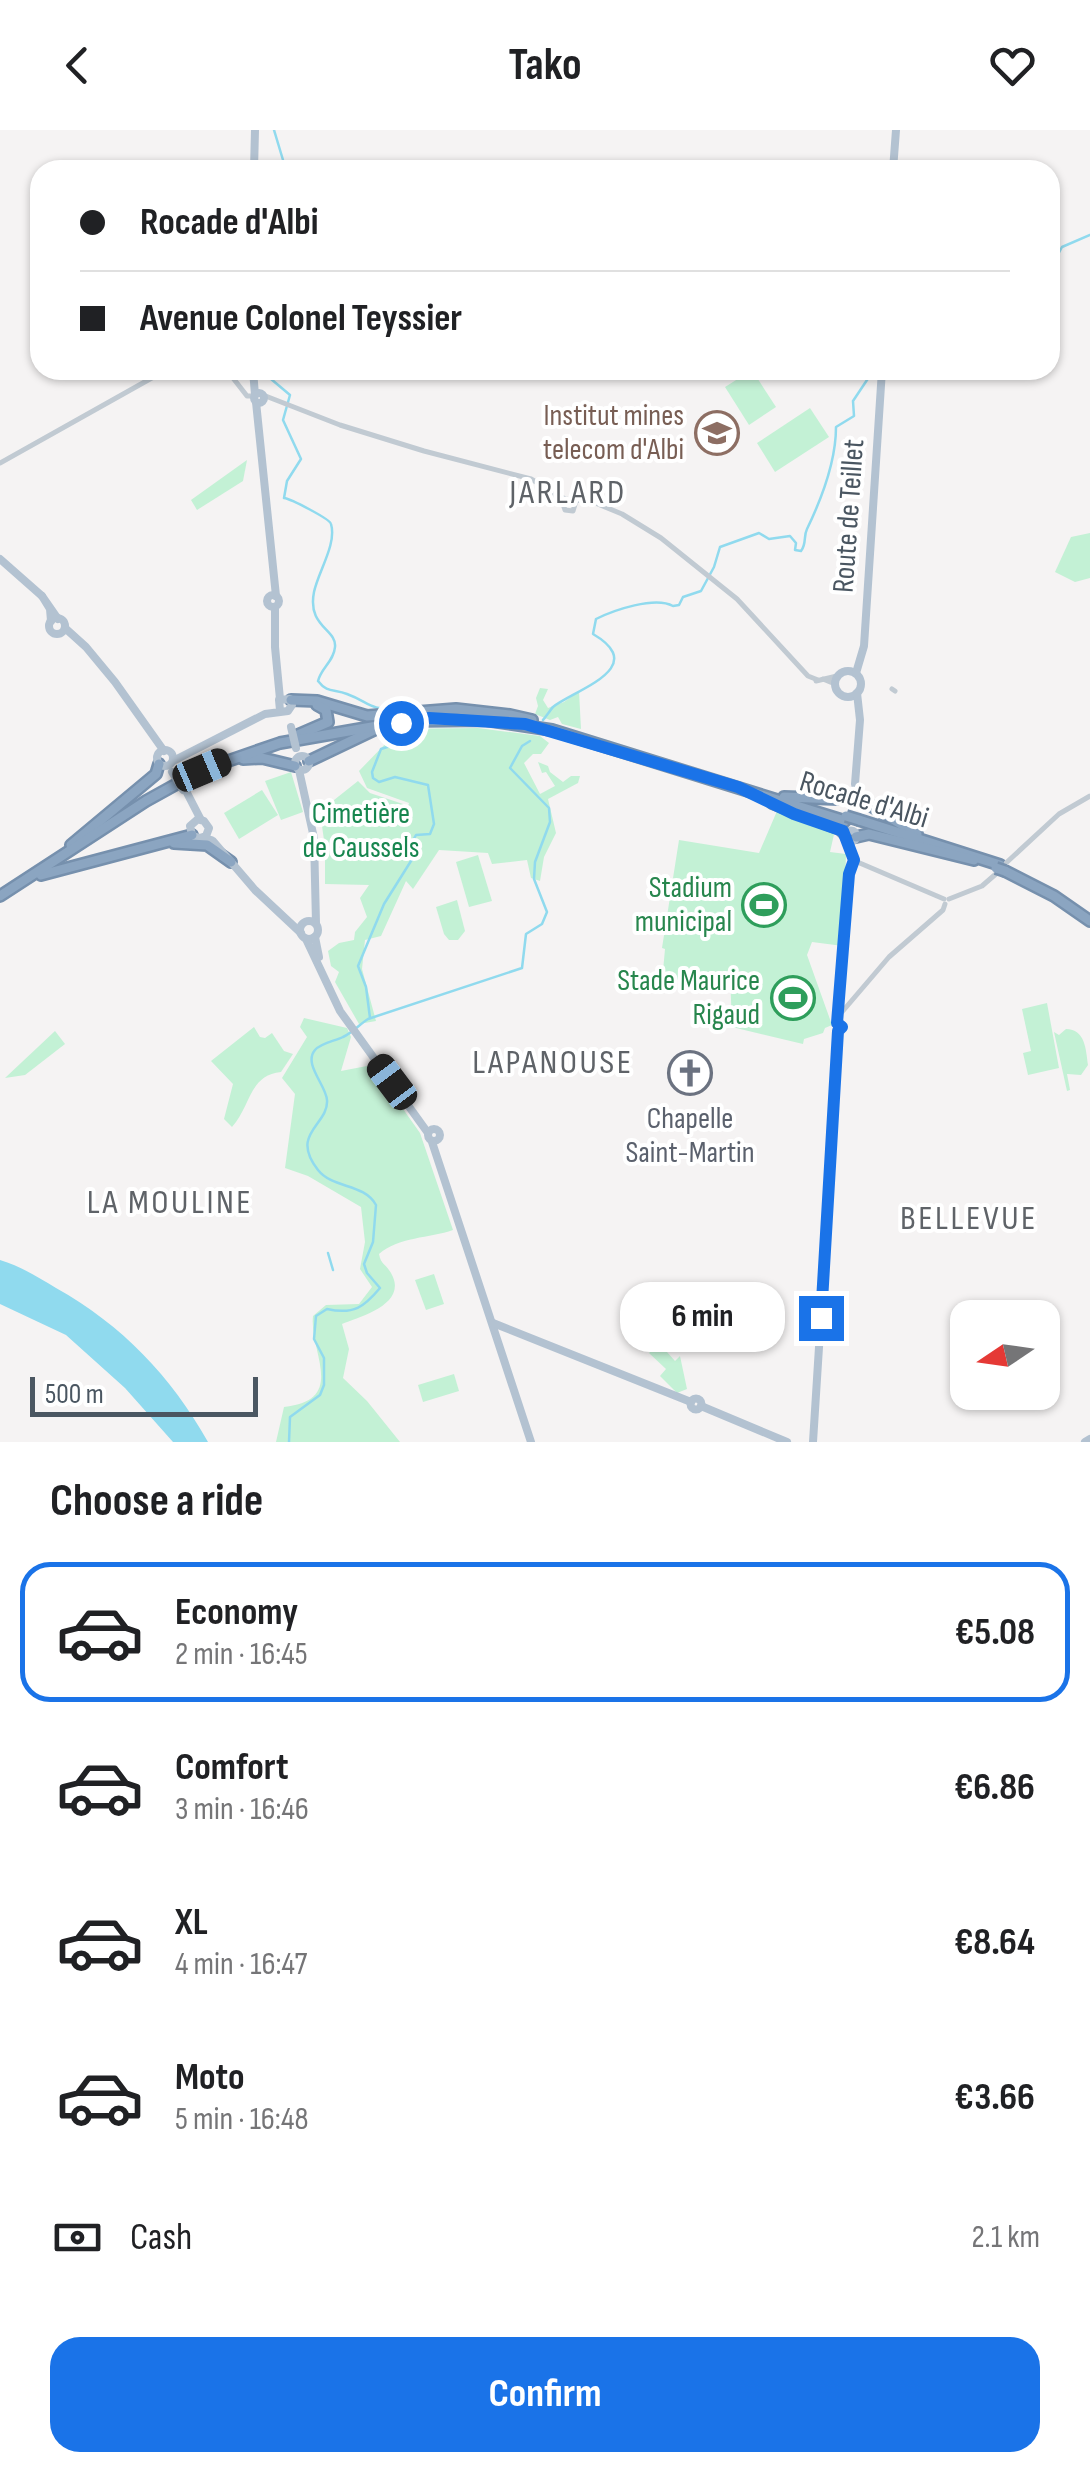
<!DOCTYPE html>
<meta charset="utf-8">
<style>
body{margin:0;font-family:"Sofia Sans Condensed",sans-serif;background:#f6f6f6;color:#202124;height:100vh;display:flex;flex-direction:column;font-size:38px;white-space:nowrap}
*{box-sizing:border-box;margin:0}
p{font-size:32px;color:#757577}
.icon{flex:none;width:55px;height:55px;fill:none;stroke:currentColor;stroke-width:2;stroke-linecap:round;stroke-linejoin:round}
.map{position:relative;height:1312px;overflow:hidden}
.drawer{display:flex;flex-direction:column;background:#fff;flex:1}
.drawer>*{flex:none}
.banner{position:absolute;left:30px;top:30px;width:1030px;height:220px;border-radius:30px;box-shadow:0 2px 8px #0004;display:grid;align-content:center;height:220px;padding:0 50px;background:#fff}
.needle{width:65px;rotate:257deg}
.controls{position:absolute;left:950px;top:1170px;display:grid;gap:20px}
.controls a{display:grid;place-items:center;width:110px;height:110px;border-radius:20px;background:#fff;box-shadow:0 2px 8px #0004;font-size:50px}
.scale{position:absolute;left:30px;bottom:25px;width:228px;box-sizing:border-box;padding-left:10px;border:5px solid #4a5661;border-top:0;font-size:28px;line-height:35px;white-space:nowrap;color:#4a5661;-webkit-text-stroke:8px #fff;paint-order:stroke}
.end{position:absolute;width:45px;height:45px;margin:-22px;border:12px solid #1a73e8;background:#fff;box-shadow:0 0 0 5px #fff}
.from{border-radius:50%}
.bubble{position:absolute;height:70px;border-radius:30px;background:#fff;box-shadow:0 2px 8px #0004;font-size:32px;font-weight:700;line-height:70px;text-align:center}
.car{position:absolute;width:30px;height:60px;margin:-30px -15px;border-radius:12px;box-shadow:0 0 8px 2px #0007;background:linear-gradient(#222 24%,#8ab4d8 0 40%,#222 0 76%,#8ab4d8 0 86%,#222 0)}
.banner b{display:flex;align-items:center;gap:35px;height:95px;font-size:38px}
.banner b+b{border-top:2px solid #e0e0e0}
.banner i{width:25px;height:25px;background:#202124}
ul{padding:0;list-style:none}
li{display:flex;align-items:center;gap:30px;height:140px;margin:0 20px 15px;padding:0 30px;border:5px solid transparent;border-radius:30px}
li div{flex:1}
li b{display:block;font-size:38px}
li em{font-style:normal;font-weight:700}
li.active{border-color:#1a73e8}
li>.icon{width:90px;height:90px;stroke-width:1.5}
h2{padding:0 50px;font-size:45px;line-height:120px}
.pay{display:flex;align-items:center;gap:25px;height:110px;padding:0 50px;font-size:38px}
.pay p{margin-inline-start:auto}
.button{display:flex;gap:20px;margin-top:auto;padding:20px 50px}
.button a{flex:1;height:115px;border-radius:30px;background:#1a73e8;color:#fff;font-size:40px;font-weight:700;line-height:115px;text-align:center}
header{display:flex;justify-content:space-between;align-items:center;height:130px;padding:0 50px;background:#fff;font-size:45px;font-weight:700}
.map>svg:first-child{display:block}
.green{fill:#c3f1d5}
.water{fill:#90daee}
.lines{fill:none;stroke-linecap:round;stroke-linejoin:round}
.stream{stroke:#90daee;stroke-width:2.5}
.highway-casing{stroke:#7690ad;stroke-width:14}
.minor{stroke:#c1cad2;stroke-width:5}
.major{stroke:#b3c2d1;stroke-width:8}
.highway{stroke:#8ba5c1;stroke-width:9}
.highway-bridge-casing{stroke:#7690ad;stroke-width:14;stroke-linecap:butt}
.major-bridge{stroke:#b3c2d1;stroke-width:8}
.highway-bridge{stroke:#8ba5c1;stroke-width:9}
.route{stroke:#1a73e8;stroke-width:12}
.labels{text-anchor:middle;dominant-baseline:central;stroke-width:8;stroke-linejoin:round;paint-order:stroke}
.education-label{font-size:30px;fill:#785e54;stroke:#fff;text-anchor:end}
.street-label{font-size:30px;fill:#4a5661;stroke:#fff}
.park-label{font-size:30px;fill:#17864f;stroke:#fff}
.leisure-label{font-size:30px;fill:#27864d;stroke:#fff;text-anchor:end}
.worship-label{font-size:30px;fill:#5b616d;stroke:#fff}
.quarter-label{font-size:35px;letter-spacing:2.5px;fill:#5f6368;stroke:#fff}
</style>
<header><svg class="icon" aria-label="back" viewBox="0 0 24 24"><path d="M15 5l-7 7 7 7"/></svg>Tako<svg class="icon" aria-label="heart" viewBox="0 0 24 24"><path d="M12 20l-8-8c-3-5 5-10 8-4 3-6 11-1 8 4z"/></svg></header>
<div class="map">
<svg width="1090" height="1312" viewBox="0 0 1090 1312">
<rect width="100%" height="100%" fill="#f5f3f3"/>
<g class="green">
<polygon points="752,240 776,277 749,295 725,257"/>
<polygon points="810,278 829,307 775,342 757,313"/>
<polygon points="247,330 243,351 197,380 191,370"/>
<polygon points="1090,403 1090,448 1075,452 1055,442 1071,407"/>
<polygon points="540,558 548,559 543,570 548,578 564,572 579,561 581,599 562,594 558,587 550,590 535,584 538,576 536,568"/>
<polygon points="478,598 540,606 549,613 541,624 533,624 524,633 540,664 555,656 546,642 542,643 538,632 548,636 550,642 563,652 571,646 580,646 578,653 548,669 556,703 544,727 540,751 531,748 527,730 492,734 488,723 439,720 413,759 406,751 381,806 365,810 362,839 376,891 359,894 335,852 339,842 331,836 328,821 339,813 354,810 355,802 367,787 360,768 369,755 325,754 325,717 319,675 329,674 358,651 370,663 406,675 407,680 409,673 367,658 359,641 389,610 393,599"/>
<polygon points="291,642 303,682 281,690 265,651"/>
<polygon points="262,660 278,685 239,709 224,683"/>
<polygon points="777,681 835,700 830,722 846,724 843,816 812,812 807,825 832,895 825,898 823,903 804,909 803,914 732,897 730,842 662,852 665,819 662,818 679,710 759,723"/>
<polygon points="478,725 492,771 469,777 456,732"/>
<polygon points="457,770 465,801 458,810 449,810 444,804 436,777"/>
<polygon points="1047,873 1059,938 1028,945 1023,923 1031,921 1022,879"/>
<path d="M 304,888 L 347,898 L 351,907 L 341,941 L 372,935 L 420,1003 L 453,1100 C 430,1108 398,1107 379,1124 C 381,1135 386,1134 391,1143 C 409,1174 360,1187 342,1194 L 349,1219 L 343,1248 L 367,1271 L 400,1312 L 276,1312 L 284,1277 C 348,1270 309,1222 313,1186 L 326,1175 L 359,1174 L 372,1157 L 360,1139 L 365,1112 L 361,1077 L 308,1046 L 285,1038 L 295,964 L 282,948 L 307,907 L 300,897 Z"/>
<path d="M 254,897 L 260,907 L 265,908 L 272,903 L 284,921 L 293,924 L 281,942 C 249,945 251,976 232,997 L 224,989 L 233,954 L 211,931 Z"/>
<path d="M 1066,899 C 1085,899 1086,919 1088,935 L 1081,945 L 1067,944 L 1070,960 L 1067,961 L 1054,902 L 1059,905 Z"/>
<polygon points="55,901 65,914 25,945 5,948"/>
<polygon points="434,1144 444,1174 426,1180 415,1150"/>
<polygon points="659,1213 675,1231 680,1226 687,1259 677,1263 660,1246 666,1239 649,1223"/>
<polygon points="454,1244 459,1261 423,1272 418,1255"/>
</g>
<path class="water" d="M 0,1130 C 20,1136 38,1147 56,1158 C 122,1195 171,1246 208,1312 L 173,1312 L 125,1258 L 66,1205 L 0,1174 Z"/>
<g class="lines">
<g class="stream">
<polyline points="274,0 286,40"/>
<polyline points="1050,139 1062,117 1090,105"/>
<path d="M 273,240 L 271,249 L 290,265 L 283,290 L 301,329 L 287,351 L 284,368 C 291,369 330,389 331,394 C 337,414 318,442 314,462 C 307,497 337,499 335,517 C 334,531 321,538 318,551 C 327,563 334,559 347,564 C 369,572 369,580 395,579"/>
<polyline points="884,243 908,240"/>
<path d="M 543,590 C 545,588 551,579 553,577 C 574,560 651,538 593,504 L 596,489 C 614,480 655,466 673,476 L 679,475 L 683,467 L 701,461 L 714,437 L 720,417 L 759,403 L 769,409 L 790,406 L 796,413 L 795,420 L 801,421 C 807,413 803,407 807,399 C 821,370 836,330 836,297 L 854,286 L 853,271 L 871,244 L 878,243"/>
<polyline points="370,888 366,857 358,836 384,774 416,723 412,712 416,705 430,704 434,694 428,655 395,647 379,652 373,648 372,642 381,619 403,612 403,598"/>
<polyline points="328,1123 333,1140"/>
<path d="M 289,1312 L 290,1287 L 320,1265 L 324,1255 L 324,1228 L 314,1209 L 316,1186 L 327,1179 C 354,1185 364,1177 380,1158 L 367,1143 L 364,1134 L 373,1112 L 376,1075 C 364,1053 333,1059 318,1040 C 289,1003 329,995 327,970 C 326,955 303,934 315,920 C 321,913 335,911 343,907 C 352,903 360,894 368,889 L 522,838 L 526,804 L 542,794 L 547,782 L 534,749 L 535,732 L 550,692 L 549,678 L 510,638 L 522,616 L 530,611"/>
</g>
<g class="highway-casing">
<g id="highway">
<polyline points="291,570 317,571 367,586 456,579 510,585 532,590"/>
<polyline points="298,605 328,592 326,580 317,575"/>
<polyline points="243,629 262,628 295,636"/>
<polyline points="309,631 374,600"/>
<polyline points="784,667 839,669 848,665"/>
<polyline points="860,669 917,704"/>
<polyline points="772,673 840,699 846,705"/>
<polyline points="859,690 1000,735"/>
<polyline points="856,707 869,704 974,730"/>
<polyline points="174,713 207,715 231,732"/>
<polyline points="71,715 156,644 159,634"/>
<polyline points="1005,741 1054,766 1090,791"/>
<polyline points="41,745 192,705"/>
<polyline points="0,766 146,671 202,640 280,613 406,591 485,590 552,600 845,691"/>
</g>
</g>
<g class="minor">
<polyline points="219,240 233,248 247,266 255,266"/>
<polyline points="263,265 340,295 424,321 531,349 565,369 593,372 622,384 661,408 737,469 808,546 818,550"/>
<polyline points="0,333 166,240"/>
<polyline points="549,362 563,373"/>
<polyline points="563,374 565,380 573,381 576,371"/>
<polyline points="823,549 835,554"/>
<polyline points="816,551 837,546"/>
<polyline points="892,559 895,561"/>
<polyline points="855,731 944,769"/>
<polyline points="1006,733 1059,684 1090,666"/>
<polyline points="949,769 982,756 997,743"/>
<polyline points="842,882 889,827 943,780 945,774"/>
</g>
<g class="major">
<polyline points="254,40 255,0"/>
<polyline points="893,40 896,0"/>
<polyline points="253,240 255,265"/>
<circle cx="259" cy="268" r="5"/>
<polyline points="256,272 276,466"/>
<polyline points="0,429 42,466"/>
<circle cx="273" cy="471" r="6"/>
<polyline points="275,477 275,517 280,569"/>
<circle cx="57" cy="496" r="8"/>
<polyline points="51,491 50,479 42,466 58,489"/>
<polyline points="65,498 86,517 115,552 164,621"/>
<circle cx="848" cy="554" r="13"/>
<polyline points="856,543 864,516 882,240"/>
<polyline points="857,563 860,590 855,654 858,664"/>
<circle cx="165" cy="628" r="8"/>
<circle cx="302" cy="633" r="7"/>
<polyline points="173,631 265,584 288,581 292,575 290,569 279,570 280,580"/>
<polyline points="299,640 314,708 316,793"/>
<polyline points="185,659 201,690"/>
<circle cx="854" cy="668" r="6"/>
<circle cx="851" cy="706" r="5.5"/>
<path d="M 200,708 L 206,706 L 209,698 L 204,691 L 198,689 L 190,696 L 192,705 C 199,710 207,707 213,711 L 255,760 L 301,803"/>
<circle cx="309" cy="800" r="9"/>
<polyline points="315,807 319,827"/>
<polyline points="306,809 340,881 428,1003"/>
<polyline points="837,893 849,744 854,731 847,710"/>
<circle cx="434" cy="1005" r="6"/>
<polyline points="432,1012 531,1312"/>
<polyline points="493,1193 691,1272"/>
<circle cx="696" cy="1274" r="5.5"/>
<polyline points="701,1276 787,1312"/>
<polyline points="813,1312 839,901"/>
<polyline points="1085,1312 1090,1309"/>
</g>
<use href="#highway" class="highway"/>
<g class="highway-bridge-casing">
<g id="highway-bridge">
<polyline points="846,686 859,690"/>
<polyline points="996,738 1005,741"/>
</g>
</g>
<g class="major-bridge">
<polyline points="291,597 296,618"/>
<polyline points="172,642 183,660"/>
</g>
<use href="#highway-bridge" class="highway-bridge"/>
</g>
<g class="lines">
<polyline class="route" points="401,593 429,588 525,594 738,657 794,684 843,701 854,730 849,744 837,893 842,897 838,901 821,1188"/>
</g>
<defs>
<g id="university-ring" transform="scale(2.25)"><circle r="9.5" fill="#fff" stroke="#8d6e63" stroke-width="1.5"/><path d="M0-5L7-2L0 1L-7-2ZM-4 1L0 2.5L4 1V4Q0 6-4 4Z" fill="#8d6e63"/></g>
<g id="stadium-ring" transform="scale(2.25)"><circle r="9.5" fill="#fff" stroke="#2e9e5b" stroke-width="1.5"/><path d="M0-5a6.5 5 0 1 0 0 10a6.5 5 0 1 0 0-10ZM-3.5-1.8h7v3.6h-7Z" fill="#2e9e5b"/></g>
<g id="church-ring" transform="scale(2.25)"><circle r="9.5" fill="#fff" stroke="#6b7280" stroke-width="1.5"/><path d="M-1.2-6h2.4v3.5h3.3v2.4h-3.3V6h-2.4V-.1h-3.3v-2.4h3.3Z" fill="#6b7280"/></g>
</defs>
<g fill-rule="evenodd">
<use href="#university-ring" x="717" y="303"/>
<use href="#stadium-ring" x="764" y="775"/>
<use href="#stadium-ring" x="793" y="868"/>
<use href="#church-ring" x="690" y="943"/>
</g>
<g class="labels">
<g class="education-label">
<text x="684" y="286">Institut mines<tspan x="684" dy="34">telecom d'Albi</tspan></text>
</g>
<g class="street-label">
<text transform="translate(849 386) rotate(-86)">Route de Teillet</text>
<text transform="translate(864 670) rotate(17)">Rocade d'Albi</text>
</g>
<g class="park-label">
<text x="361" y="684">Cimetière<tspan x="361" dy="34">de Caussels</tspan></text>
</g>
<g class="leisure-label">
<text x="732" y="758">Stadium<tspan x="732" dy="34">municipal</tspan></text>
<text x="760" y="851">Stade Maurice<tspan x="760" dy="34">Rigaud</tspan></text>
</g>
<g class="worship-label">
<text x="690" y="989">Chapelle<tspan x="690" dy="34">Saint-Martin</tspan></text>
</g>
<g class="quarter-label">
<text x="568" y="362">JARLARD</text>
<text x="553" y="932">LAPANOUSE</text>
<text x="170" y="1072">LA MOULINE</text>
<text x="969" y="1088">BELLEVUE</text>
</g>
</g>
</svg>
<div class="controls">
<a><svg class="needle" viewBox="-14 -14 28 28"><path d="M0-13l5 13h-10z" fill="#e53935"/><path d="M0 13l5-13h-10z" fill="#757577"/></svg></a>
</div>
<div class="scale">500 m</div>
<i class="end from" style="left:401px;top:593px"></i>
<i class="end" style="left:821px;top:1188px"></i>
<div class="bubble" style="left:620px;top:1152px;width:165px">6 min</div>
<i class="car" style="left:202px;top:640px;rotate:67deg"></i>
<i class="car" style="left:392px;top:952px;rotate:323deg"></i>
<div class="banner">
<b><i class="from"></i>Rocade d'Albi</b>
<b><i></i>Avenue Colonel Teyssier</b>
</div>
</div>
<section class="drawer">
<h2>Choose a ride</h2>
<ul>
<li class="active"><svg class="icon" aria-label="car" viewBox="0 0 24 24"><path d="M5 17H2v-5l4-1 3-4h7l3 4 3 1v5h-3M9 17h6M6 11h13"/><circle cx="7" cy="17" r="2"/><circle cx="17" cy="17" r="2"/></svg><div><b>Economy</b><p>2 min · 16:45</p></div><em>€5.08</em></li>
<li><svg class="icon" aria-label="car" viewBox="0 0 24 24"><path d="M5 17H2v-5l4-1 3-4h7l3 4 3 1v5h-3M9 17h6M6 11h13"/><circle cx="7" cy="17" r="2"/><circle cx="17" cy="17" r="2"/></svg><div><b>Comfort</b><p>3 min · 16:46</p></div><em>€6.86</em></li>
<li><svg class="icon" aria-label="car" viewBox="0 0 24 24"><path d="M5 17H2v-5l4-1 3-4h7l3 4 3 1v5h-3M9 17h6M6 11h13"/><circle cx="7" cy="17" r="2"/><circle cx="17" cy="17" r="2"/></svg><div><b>XL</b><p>4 min · 16:47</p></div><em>€8.64</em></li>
<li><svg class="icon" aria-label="car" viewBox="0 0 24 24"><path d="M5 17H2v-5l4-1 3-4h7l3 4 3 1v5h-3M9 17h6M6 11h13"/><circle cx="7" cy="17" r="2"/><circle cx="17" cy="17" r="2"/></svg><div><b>Moto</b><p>5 min · 16:48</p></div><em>€3.66</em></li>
</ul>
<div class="pay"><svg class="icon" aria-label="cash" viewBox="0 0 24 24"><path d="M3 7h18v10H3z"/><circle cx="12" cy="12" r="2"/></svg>Cash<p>2.1 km</p></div>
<div class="button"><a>Confirm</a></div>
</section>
